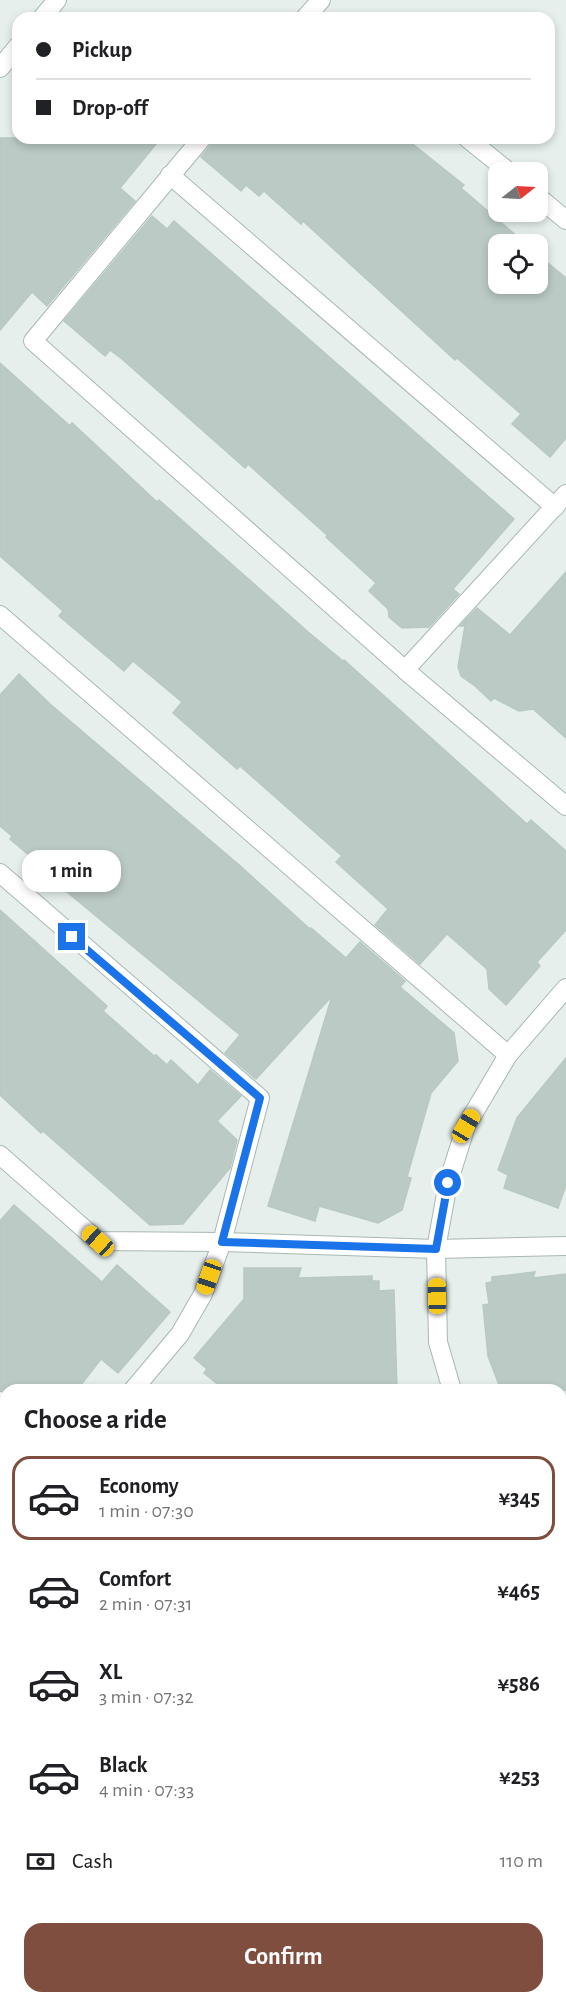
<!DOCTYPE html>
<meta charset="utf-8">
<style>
body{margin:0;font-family:"Alegreya Sans",sans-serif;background:#f6f6f6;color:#202124;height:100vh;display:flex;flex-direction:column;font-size:22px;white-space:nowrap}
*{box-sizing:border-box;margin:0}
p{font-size:20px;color:#757577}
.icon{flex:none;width:33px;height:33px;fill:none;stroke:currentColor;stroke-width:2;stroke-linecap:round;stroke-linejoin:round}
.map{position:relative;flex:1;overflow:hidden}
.details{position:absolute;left:0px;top:1384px;width:567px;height:620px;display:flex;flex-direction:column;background:#fff;border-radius:18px 18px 0 0;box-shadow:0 3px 9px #0003}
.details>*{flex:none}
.banner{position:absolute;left:12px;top:12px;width:543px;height:132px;border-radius:18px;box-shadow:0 3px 9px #0003;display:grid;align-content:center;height:132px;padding:0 24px;background:#fff}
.needle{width:39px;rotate:72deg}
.fabs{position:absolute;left:488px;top:162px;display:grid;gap:12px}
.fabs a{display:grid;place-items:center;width:60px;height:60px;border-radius:12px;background:#fff;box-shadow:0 3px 9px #0003;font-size:30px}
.end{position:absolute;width:27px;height:27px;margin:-14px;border:8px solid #1a73e8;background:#fff;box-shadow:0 0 0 3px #fff}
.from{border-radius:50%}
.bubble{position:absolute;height:42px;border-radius:18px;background:#fff;box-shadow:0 3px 9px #0003;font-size:20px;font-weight:700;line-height:42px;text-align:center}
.car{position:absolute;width:18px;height:36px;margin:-18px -9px;border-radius:8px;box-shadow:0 0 4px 2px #0007;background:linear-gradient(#f5c518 24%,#345 0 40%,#f5c518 0 76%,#345 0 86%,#f5c518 0)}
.banner b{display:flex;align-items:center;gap:21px;height:57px;font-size:22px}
.banner b+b{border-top:2px solid #e0e0e0}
.banner i{width:15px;height:15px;background:#202124}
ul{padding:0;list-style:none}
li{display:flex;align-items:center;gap:18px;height:84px;margin:0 12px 9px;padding:0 12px;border:3px solid transparent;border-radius:18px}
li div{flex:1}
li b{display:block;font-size:22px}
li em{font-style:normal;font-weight:700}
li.on{border-color:#7f4e3f}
li>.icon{width:54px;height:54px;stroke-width:1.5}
h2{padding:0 24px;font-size:27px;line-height:72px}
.pay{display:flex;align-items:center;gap:15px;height:66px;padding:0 24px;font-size:22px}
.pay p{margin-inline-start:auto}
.primary-button{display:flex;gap:12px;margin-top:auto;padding:12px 24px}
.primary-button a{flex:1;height:69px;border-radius:18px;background:#7f4e3f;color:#fff;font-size:24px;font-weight:700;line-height:69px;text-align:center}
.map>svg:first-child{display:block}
.building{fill:#bbcac4;stroke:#b8c9c2;stroke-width:1.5}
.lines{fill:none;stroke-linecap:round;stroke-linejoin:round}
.street-casing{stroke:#a8b8b2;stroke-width:20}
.street{stroke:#fff;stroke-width:18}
.route{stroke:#1a73e8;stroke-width:8}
</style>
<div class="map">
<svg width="566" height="2003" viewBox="0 0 566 2003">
<rect width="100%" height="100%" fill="#e6efeb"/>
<g class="building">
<polygon points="0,138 161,138 120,188 135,201 47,306 32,292 0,330"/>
<polygon points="213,138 405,138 464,185 461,188 526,244 498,244 498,284 537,284 537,254 566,278 566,438 550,457 512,424 521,414 457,358 455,360 303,221 301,224 264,191 259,196 246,185 241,191 201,157 211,145"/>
<polygon points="152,216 167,229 174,221 514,519 453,589 459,594 429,627 402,628 389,617 388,609 369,591 376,583 326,537 327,535 248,464 245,468 122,359 110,350 105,356 64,321"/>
<polygon points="0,363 70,426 72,423 157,502 159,500 307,631 343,661 344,660 527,824 531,820 566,851 566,930 537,962 540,966 506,1005 489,989 487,969 447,934 420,964 375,925 388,909 336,862 342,856 240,766 237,769 173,713 182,702 133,661 124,671 59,616 63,611 0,556"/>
<polygon points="566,572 566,738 533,709 519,711 494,698 491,701 475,686 461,676 458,667 465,626 460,626 477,608 510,635"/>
<polygon points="19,674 50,704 238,864 310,929 311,928 346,958 360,942 405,981 400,987 454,1033 458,1061 431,1093 407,1177 411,1178 402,1210 378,1223 319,1206 315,1221 268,1206 332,996 256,1079 225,1053 240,1035 66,891 68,888 10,839 12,836 0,826 0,695"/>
<polygon points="0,910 107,1006 103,1011 154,1056 156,1055 167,1065 171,1060 198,1085 210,1070 241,1096 217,1121 237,1140 230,1168 183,1224 150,1225 43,1131 41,1133 0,1095"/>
<polygon points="566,1058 566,1185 558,1208 504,1188 508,1175 498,1170 517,1118"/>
<polygon points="14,1205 102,1282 117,1265 170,1312 118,1373 101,1359 77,1390 0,1390 0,1221"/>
<polygon points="244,1268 301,1268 298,1278 372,1276 372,1281 379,1281 379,1291 394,1290 397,1390 225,1390 204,1373 207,1369 194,1358 244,1299"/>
<polygon points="535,1272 533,1278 566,1274 566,1390 501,1390 488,1356 483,1305 489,1304 486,1283 492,1282 492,1277"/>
</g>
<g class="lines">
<g class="street-casing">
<g id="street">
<polyline points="42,18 57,0"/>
<polyline points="305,18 321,0"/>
<polyline points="0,68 18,46"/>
<polyline points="202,138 33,341 405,670 566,806"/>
<polyline points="467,138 509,172"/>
<polyline points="170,175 555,507"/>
<polyline points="537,196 566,220"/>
<polyline points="0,615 508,1055"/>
<polyline points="405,670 566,494"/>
<polyline points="0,873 260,1098 222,1242 203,1294 180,1334 133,1390"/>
<polyline points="0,1155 98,1241 222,1242 436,1249 566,1246"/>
<polyline points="452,1390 438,1342 436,1249 448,1183 466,1126 508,1055 566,988"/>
<polyline points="0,1401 6,1406"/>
<polyline points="561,1563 566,1568"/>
<polyline points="561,1628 566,1623"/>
<polyline points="0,1648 6,1652"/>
<polyline points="561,1881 566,1876"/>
<polyline points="0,1927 6,1931"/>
<polyline points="91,1998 98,2003"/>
<polyline points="215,2003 219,1998"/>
</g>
</g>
<use href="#street" class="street"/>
</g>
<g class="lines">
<polyline class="route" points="72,937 260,1098 222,1242 436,1249 448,1183"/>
</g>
</svg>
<div class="fabs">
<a><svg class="needle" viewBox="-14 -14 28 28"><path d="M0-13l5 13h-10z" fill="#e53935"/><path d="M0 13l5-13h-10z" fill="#757577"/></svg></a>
<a><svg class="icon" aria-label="locate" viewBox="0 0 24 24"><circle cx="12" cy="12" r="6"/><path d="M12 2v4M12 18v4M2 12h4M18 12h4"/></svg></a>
</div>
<i class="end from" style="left:448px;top:1183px"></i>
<i class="end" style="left:72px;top:937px"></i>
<div class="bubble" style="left:22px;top:850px;width:99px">1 min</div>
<i class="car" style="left:466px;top:1126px;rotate:31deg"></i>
<i class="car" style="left:98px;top:1241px;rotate:312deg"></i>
<i class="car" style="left:209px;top:1277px;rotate:199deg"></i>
<i class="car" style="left:437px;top:1296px;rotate:359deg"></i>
<div class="banner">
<b><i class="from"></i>Pickup</b>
<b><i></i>Drop-off</b>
</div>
<section class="details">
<h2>Choose a ride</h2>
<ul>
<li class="on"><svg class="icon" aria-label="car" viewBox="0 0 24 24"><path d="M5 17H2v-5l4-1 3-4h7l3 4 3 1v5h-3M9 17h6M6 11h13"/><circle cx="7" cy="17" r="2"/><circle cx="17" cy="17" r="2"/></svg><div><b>Economy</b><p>1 min · 07:30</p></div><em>¥345</em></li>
<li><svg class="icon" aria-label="car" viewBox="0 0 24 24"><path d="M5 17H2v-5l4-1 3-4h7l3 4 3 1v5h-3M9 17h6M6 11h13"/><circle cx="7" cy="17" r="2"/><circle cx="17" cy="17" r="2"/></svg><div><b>Comfort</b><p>2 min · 07:31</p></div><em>¥465</em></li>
<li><svg class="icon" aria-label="car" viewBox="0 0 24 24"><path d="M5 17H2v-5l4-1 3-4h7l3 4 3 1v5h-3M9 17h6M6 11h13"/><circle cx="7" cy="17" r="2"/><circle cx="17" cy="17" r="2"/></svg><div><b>XL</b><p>3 min · 07:32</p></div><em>¥586</em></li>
<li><svg class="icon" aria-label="car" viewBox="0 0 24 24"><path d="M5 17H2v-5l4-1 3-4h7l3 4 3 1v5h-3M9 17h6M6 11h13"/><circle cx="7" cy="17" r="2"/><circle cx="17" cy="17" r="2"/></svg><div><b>Black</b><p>4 min · 07:33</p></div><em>¥253</em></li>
</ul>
<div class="pay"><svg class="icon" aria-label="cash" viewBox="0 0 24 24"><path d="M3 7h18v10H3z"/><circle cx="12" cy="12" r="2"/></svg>Cash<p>110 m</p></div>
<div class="primary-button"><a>Confirm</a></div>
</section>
</div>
